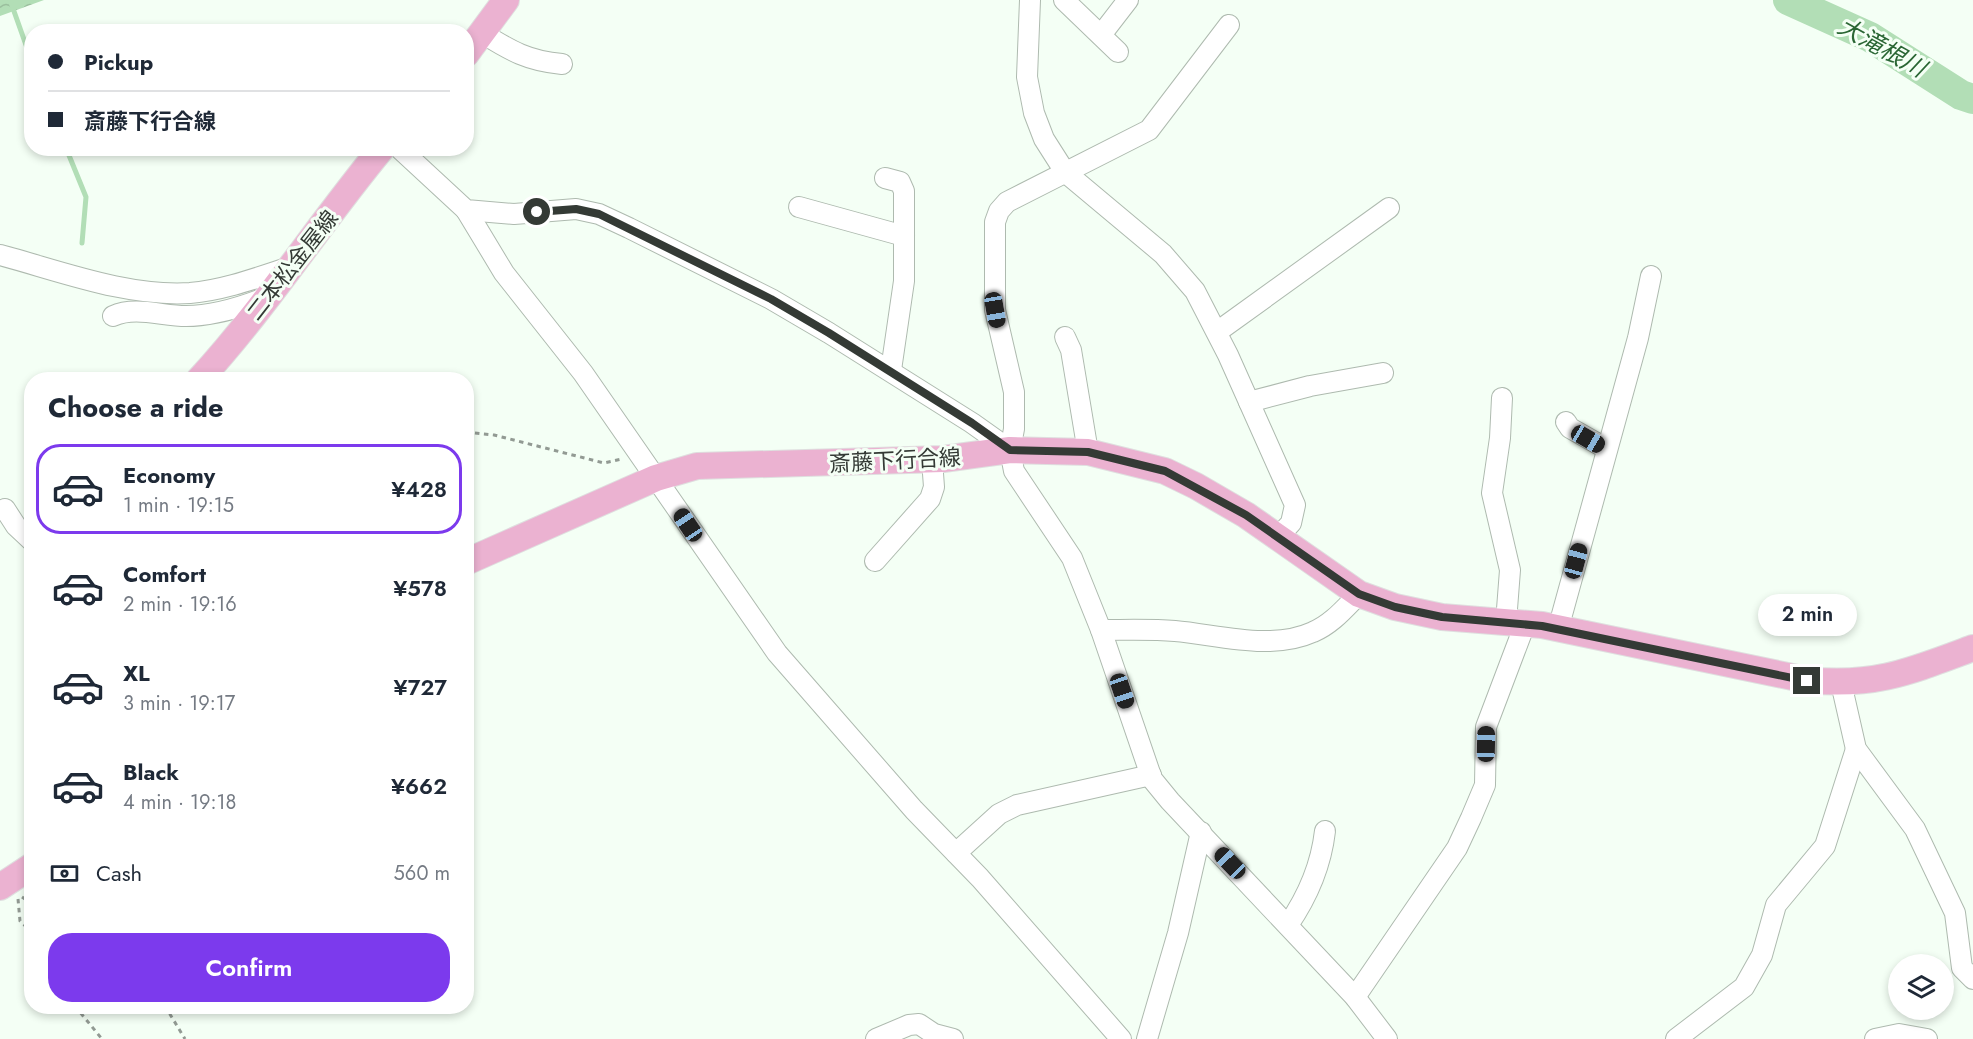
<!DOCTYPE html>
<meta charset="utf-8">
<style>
body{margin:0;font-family:Jost,"Noto Sans JP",sans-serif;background:#f2f2f3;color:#1f2937;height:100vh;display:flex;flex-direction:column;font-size:22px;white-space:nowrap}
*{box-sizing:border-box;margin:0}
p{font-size:20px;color:#747a83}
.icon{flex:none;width:33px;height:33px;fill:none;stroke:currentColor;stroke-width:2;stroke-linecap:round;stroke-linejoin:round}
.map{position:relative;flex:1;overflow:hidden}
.sheet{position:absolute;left:24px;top:372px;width:450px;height:642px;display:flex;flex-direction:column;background:#fff;border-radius:24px;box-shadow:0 3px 9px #0003}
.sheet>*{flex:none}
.hud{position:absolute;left:24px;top:24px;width:450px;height:132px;border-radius:24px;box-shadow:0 3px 9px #0003;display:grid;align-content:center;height:132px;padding:0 24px;background:#fff}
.fabs{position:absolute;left:1888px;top:954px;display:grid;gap:12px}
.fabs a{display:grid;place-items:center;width:66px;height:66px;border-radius:50%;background:#fff;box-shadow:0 3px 9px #0003;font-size:30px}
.end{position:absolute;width:27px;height:27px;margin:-14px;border:8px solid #343a35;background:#fff;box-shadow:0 0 0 3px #fff}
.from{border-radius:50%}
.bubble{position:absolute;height:42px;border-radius:21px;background:#fff;box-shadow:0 3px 9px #0003;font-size:20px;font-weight:600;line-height:42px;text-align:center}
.car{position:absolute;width:18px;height:36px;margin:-18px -9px;border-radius:8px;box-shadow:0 0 4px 2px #0007;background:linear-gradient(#222 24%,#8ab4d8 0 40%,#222 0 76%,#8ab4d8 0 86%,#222 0)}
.hud b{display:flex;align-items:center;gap:21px;height:57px;font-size:22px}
.hud b+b{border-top:2px solid #e0e1e3}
.hud i{width:15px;height:15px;background:#1f2937}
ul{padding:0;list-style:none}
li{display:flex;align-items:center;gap:18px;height:90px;margin:0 12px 9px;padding:0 12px;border:3px solid transparent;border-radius:24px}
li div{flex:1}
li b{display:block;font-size:22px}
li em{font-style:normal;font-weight:600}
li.active{border-color:#7c3aed}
li>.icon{width:54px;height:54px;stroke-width:1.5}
h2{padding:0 24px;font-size:27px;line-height:72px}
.pay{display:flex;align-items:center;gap:15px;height:66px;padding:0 24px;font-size:22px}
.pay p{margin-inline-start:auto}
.primary-button{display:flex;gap:12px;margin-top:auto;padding:12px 24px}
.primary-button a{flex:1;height:69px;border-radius:24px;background:#7c3aed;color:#fff;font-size:24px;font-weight:600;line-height:69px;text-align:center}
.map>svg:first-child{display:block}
.water{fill:url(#water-waves)}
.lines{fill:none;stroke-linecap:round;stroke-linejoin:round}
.stream{stroke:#b2deb6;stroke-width:5}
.river{stroke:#b2deb6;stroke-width:30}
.minor-casing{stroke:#aebaaf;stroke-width:22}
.major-casing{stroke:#dfdfdf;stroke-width:28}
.path{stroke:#929a93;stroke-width:3;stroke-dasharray:4.5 4.5;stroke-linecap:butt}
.minor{stroke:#fff;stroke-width:20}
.major{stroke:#ebb2d1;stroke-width:26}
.route{stroke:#343a35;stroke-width:8}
.labels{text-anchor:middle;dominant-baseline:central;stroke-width:6;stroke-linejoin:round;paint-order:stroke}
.street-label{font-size:22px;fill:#343a35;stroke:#f4fff5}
.water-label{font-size:24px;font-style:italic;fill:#2a6634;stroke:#f4fff5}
</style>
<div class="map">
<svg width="1973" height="1039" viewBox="0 0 1973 1039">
<defs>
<pattern id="water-waves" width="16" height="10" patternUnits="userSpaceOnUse" patternTransform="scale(1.5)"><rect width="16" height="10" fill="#b2deb6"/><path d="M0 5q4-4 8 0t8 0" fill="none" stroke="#9abf9d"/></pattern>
</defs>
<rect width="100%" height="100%" fill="#f4fff5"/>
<polygon class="water" points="0,0 44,0 0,16"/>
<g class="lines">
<g class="stream">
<polyline points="10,0 32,62"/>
<polyline points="66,148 86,197 82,243"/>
</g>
<polyline class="river" points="1788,0 1870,37 1961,95 1973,99"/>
<g class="minor-casing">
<g id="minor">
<polyline points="1030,0 1027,77 1034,113 1044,139 1065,172 1163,254 1195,291 1228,355 1295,505 1291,523 1277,538"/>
<polyline points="1064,0 1118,52"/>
<polyline points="1229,25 1149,130 1007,202 999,211 995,222 995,310 1014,392 1014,429 1010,450 1014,471 1072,558 1101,630 1152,779 1170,801 1355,997 1387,1039"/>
<path d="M 482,33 C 511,51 528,61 562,64"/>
<polyline points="1101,35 1128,0"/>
<polyline points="399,148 466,210 514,214 576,209 599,214 629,228 771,299 829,333 972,423 1010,450"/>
<polyline points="885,178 900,182 904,191 904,281 891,370"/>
<polyline points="799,207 904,236"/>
<polyline points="466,210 504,273 583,373 777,653 914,810 980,878 1121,1039"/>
<path d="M 0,255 C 60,271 127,297 190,293 C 225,290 259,277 293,266"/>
<path d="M 113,316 C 135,306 162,316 186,316 C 213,316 242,307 267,297"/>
<polyline points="1217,332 1389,208"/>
<polyline points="1065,337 1071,350 1088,452"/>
<polyline points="1502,398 1500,438 1492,493 1510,570 1506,622"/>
<polyline points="1249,402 1310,386 1383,373"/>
<polyline points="1566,422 1570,428 1607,449"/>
<polyline points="5,509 16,526 32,541"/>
<polyline points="875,561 930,499 934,487 932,460"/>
<polyline points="1558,629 1638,338 1651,276"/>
<path d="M 1101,630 C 1126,630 1151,629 1175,631 C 1219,635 1271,651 1313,632 C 1332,624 1345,608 1359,594"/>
<polyline points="1841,683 1856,749 1915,829 1955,913 1962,968 1973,979"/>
<polyline points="956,853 999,814 1017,805 1151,775"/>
<path d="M 1288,925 C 1308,896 1321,866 1325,831"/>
<polyline points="1355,997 1457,848 1471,818 1485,785 1486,727 1525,624"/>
<polyline points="876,1039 909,1025 919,1024 934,1034 953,1039"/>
<polyline points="1147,1039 1178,933 1201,832"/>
<polyline points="1676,1039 1744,987 1762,955 1776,905 1825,846 1856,749"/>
<polyline points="1875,1039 1899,1034 1927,1039"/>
</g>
</g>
<g class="major-casing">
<g id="major">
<polyline points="466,54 506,0"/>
<path d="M 199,380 C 266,307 319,224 382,148"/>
<path d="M 466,562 L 656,478 L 697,466 L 943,459 L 1010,450 L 1088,452 L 1165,471 L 1196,486 L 1246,515 L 1359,594 L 1395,607 L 1442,617 L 1542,625 L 1807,680 C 1875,687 1911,671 1973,648"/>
<polyline points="0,887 32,866"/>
</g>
</g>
<g class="path">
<polyline points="466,432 494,435 604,463 622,459"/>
<polyline points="22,897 32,904"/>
<polyline points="18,899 20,921 32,932"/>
<polyline points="75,1006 102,1039"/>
<polyline points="165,1006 185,1039"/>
</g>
<use href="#minor" class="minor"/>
<use href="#major" class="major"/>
</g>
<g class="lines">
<polyline class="route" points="537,212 576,209 599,214 771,299 829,333 972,423 1010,450 1088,452 1165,471 1246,515 1359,594 1395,607 1442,617 1542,626 1807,681"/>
</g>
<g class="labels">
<g class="street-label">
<text transform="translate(292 265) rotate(-52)">二本松金屋線</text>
<text transform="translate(895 460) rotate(-3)">斎藤下行合線</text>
</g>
<g class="water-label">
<text transform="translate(1882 47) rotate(29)">大滝根川</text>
</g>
</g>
</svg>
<div class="fabs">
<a><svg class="icon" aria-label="layers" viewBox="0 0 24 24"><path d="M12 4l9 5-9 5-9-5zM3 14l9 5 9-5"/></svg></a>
</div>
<i class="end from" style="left:537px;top:212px"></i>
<i class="end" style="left:1807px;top:681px"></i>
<div class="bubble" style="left:1758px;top:594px;width:99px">2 min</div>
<i class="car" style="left:995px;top:310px;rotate:170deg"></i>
<i class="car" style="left:1588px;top:439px;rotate:120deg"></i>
<i class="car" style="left:688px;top:525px;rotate:326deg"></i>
<i class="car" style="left:1576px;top:561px;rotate:15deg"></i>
<i class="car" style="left:1122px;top:691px;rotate:161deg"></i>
<i class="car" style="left:1486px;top:744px;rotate:1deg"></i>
<i class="car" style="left:1230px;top:863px;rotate:316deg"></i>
<div class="hud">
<b><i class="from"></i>Pickup</b>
<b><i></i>斎藤下行合線</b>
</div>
<section class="sheet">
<h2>Choose a ride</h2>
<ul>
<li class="active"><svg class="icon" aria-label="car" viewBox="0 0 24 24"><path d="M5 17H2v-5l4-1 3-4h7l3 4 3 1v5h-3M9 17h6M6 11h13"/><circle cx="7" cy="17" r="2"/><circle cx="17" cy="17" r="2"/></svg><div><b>Economy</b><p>1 min · 19:15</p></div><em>¥428</em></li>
<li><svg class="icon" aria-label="car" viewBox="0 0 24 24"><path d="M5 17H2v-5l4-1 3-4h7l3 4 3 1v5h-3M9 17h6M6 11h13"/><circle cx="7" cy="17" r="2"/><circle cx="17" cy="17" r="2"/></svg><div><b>Comfort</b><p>2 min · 19:16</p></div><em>¥578</em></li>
<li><svg class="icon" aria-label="car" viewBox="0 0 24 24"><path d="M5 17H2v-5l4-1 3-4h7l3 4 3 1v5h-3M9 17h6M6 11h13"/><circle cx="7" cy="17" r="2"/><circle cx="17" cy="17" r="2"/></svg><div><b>XL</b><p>3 min · 19:17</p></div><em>¥727</em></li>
<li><svg class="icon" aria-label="car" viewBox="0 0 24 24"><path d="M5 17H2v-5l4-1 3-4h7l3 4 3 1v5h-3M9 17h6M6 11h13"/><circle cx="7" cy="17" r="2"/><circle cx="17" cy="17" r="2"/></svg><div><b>Black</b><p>4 min · 19:18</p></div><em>¥662</em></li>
</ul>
<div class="pay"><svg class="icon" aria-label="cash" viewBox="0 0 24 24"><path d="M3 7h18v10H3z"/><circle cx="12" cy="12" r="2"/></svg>Cash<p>560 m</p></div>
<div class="primary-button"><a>Confirm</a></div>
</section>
</div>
